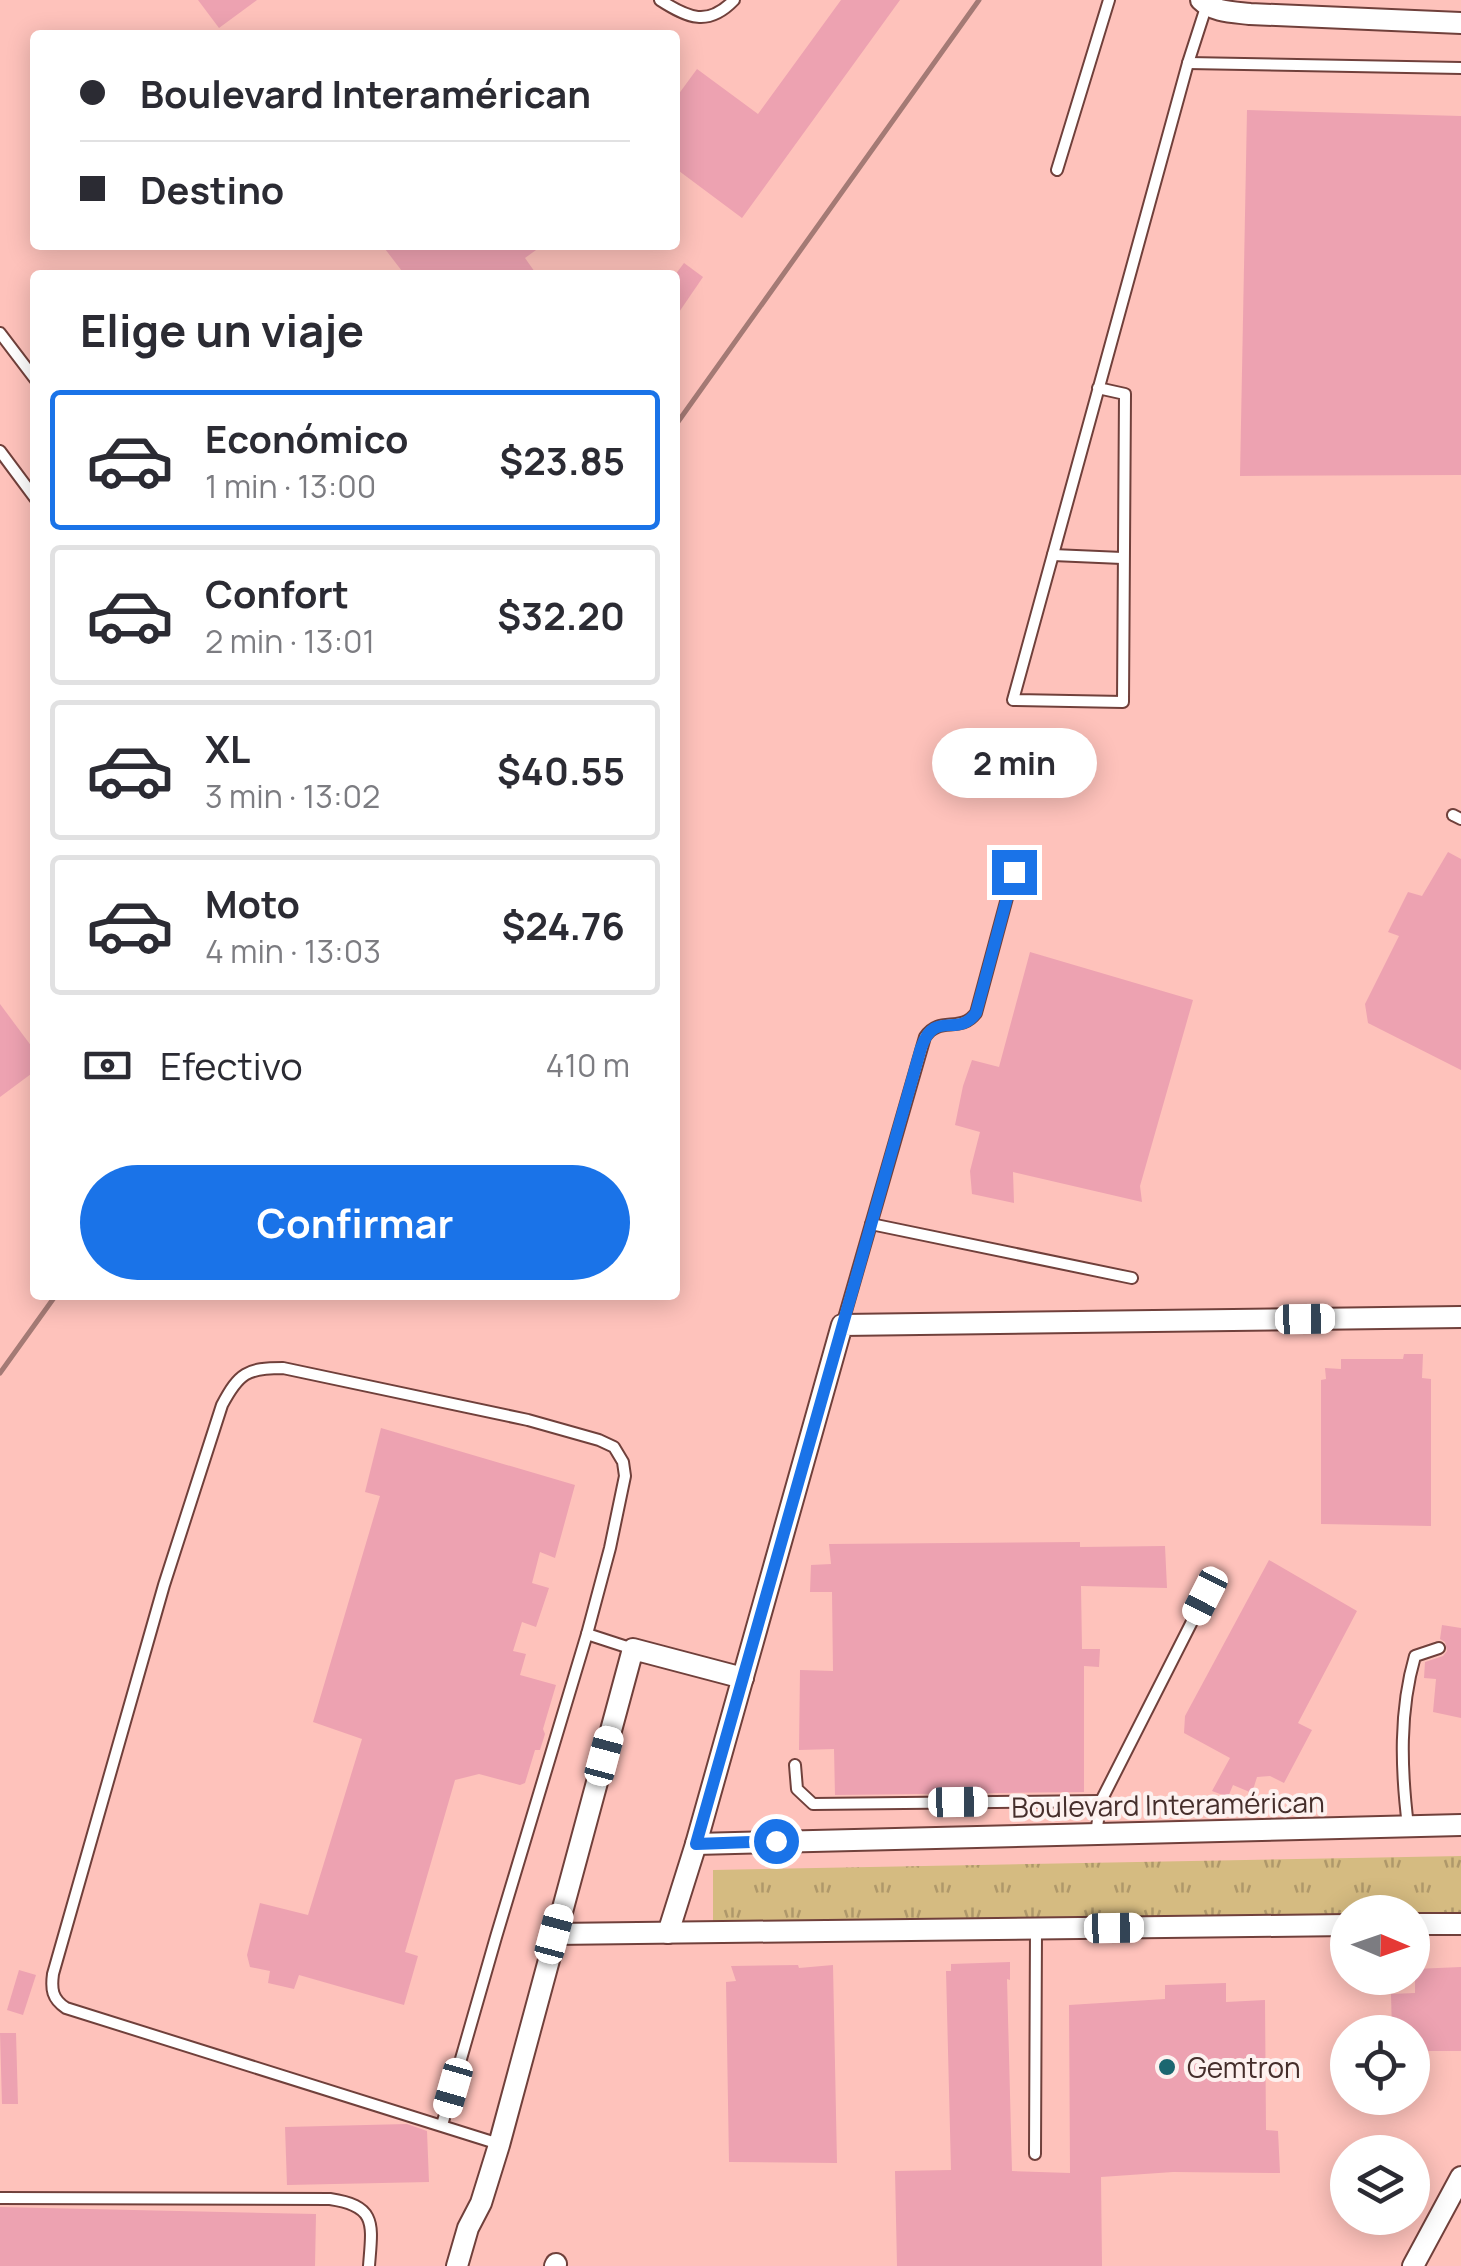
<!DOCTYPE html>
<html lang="es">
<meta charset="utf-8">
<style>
body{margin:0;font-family:Manrope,sans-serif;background:#f7f7f7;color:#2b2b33;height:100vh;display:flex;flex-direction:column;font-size:38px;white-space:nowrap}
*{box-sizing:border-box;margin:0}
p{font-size:32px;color:#7c7c81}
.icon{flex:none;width:55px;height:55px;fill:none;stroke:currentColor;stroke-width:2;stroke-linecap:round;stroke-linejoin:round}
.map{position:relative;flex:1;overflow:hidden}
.details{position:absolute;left:30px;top:270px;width:650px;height:1030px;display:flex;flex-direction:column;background:#fff;border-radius:10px;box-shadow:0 5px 25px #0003}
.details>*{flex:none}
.hud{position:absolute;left:30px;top:30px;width:650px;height:220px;border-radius:10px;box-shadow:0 5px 25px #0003;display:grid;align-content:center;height:220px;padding:0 50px;background:#fff}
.needle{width:65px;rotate:92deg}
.buttons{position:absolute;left:1330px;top:1895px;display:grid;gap:20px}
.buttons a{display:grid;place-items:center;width:100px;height:100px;border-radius:50%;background:#fff;box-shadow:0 5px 25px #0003;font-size:50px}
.end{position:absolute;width:45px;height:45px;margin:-22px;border:12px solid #1a73e8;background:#fff;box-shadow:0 0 0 5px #fff}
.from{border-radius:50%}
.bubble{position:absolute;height:70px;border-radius:35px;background:#fff;box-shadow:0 5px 25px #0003;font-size:32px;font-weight:700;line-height:70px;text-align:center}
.car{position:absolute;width:30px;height:60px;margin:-30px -15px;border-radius:12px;box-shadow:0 0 8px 2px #0007;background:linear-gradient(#fff 24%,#345 0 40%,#fff 0 76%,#345 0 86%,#fff 0)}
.hud b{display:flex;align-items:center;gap:35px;height:95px;font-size:38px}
.hud b+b{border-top:2px solid #e1e1e2}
.hud i{width:25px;height:25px;background:#2b2b33}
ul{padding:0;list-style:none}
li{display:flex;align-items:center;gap:30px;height:140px;margin:0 20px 15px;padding:0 30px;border:5px solid #e1e1e2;border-radius:10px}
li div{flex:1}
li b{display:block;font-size:38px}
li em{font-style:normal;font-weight:700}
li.current{border-color:#1a73e8}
li>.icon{width:90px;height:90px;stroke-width:1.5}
h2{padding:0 50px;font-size:45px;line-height:120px}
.pay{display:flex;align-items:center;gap:25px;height:110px;padding:0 50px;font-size:38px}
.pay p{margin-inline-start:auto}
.primary-button{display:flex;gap:20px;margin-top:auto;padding:20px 50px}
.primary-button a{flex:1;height:115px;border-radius:60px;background:#1a73e8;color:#fff;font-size:40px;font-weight:700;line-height:115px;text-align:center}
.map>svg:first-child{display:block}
.grass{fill:url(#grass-tufts)}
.building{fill:#eda2b1}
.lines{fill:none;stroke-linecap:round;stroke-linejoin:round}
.lane-casing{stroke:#70403b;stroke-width:14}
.street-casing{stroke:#70403b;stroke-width:24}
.lane{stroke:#fff;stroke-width:10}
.street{stroke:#fff;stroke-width:20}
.rail{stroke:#a47a75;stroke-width:5}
.route{stroke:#1a73e8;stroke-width:12}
.poi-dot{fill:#1b6770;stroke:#fdf1ef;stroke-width:4}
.labels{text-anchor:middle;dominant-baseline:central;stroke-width:8;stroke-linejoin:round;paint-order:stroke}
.street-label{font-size:28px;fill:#452e2b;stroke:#fdf1ef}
.poi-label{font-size:28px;fill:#452e2b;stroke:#fdf1ef;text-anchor:start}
</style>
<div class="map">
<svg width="1461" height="2266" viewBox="0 0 1461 2266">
<defs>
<pattern id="grass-tufts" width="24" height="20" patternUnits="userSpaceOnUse" patternTransform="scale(2.5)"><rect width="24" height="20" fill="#d5bb81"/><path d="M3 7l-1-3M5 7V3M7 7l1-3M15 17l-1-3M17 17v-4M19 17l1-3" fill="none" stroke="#af986a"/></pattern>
</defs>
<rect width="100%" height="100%" fill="#fec2bb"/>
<polygon class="grass" points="1461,1856 1461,1912 713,1923 713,1870"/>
<g class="building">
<polygon points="198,0 257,0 219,28"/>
<polygon points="841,0 900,0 742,218 675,168 675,99 697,69 758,114"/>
<polygon points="1247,110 1461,116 1461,475 1240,476"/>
<polygon points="382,245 543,245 525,258 537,275 405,275"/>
<polygon points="684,263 703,277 675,318 675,275"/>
<polygon points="1448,852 1461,859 1461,1070 1368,1023 1365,1004 1399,936 1388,932 1408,892 1422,896"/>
<polygon points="1030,952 1193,1000 1140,1186 1142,1202 1013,1172 1014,1203 972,1194 970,1171 980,1132 955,1125 963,1086 972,1060 999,1067"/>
<polygon points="0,1004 35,1051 35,1071 0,1097"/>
<polygon points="1404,1354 1423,1354 1422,1378 1431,1379 1431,1526 1321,1524 1321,1380 1326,1379 1325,1368 1341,1369 1341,1359 1403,1359"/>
<polygon points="381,1428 575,1485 555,1558 540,1552 532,1583 549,1588 536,1627 522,1622 513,1651 526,1654 520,1675 556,1685 543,1729 545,1734 540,1750 535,1750 525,1783 520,1785 479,1774 455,1780 405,1952 418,1956 404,2005 299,1975 294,1989 268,1983 270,1971 250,1967 247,1955 260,1903 308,1915 362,1739 313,1722 380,1496 365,1492"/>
<polygon points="1080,1542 1080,1547 1165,1546 1167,1588 1081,1586 1082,1649 1100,1649 1099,1667 1084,1666 1084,1792 835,1795 834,1749 799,1750 800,1670 833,1671 832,1592 810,1592 811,1565 831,1564 829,1544"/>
<polygon points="1269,1560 1357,1611 1298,1723 1312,1730 1284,1783 1270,1776 1257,1777 1252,1793 1233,1785 1228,1797 1212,1791 1230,1758 1184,1733 1185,1716"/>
<polygon points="1442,1625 1461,1628 1461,1718 1433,1712 1436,1679 1424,1678 1425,1662 1443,1656 1447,1651 1445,1642 1440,1639"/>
<polygon points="1010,1962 1010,1980 1007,1979 1012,2171 1070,2173 1069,2005 1165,1999 1165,1985 1226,1983 1226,2002 1265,2000 1266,2130 1278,2131 1280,2173 1173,2172 1101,2177 1102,2266 897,2266 895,2171 951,2170 946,1971 951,1971 951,1964"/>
<polygon points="798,1965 799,1968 833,1965 837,2163 729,2162 726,1982 736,1981 731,1966"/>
<polygon points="1461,1967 1461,2051 1412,2051 1412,2032 1392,2032 1391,1994 1415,1993 1415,1969"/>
<polygon points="19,1970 36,1975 23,2015 7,2010"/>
<polygon points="0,2033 16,2033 18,2104 2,2104"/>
<polygon points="407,2124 427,2131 429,2182 287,2185 285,2127"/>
<polygon points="0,2207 316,2214 315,2266 0,2266"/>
</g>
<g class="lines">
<g class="lane-casing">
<g id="lane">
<path d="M 660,0 C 688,18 708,27 734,0"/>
<polyline points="1188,63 1461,68"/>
<polyline points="1057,170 1109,0"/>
<polyline points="0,333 35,379"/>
<polyline points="1098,388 1125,394 1123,702 1013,700 1188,63 1208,1"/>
<polyline points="0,451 35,498"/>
<polyline points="1053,555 1122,558"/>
<polyline points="1453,815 1461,819"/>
<polyline points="871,1224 1132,1278"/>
<path d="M 842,1325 L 925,1037 C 940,1015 960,1034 976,1013 L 1014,872"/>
<polyline points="795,1765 797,1789 813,1804 1101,1801"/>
<path d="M 1408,1826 C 1401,1769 1399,1711 1415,1656 L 1439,1648"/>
<polyline points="1096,1833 1101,1801 1205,1596"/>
<polyline points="442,2125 496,1937 587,1634"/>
<path d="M 499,2144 L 66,2008 C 52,1999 51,1989 53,1974 L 164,1585 L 222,1405 C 239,1373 247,1368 283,1368 L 528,1420 L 599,1440 L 614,1447 L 623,1462 L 625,1476 L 610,1548 L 587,1634 L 633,1649"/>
<polyline points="1035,2154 1036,1929"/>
<path d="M 0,2198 L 330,2199 C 378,2206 372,2225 369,2266"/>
</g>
</g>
<g class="street-casing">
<g id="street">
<path d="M 1201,0 C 1213,12 1233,12 1250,14 L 1461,23"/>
<polyline points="696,1844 1461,1825"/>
<polyline points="1412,1924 1461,1924"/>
<polyline points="668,1933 696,1844 842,1325 1461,1317"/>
<polyline points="554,1934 1348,1925"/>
<polyline points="457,2266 468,2228 481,2203 499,2145 633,1649 743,1678"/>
<polyline points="555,2266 556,2264"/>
<polyline points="1413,2266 1461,2177"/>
</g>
</g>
<use href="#lane" class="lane"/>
<use href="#street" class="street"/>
<g class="rail">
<polyline points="675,426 979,0"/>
<polyline points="0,1373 56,1295"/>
</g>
</g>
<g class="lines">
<path class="route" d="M 776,1841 L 696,1844 L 921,1048 C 935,1008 957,1039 976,1013 L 1014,872"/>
</g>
<circle class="poi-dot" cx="1167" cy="2067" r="10"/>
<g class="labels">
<g class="street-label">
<text transform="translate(1168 1804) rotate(-1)">Boulevard Interamérican</text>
</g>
<g class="poi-label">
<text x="1187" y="2067">Gemtron</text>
</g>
</g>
</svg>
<div class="buttons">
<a><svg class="needle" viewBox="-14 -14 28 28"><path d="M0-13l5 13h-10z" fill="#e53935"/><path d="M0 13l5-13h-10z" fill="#7c7c81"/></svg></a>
<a><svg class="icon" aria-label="locate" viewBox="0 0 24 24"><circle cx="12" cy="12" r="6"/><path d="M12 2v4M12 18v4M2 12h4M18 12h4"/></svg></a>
<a><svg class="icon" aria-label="layers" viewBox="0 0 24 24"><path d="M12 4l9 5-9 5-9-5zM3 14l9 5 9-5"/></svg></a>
</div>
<i class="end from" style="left:776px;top:1841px"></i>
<i class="end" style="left:1014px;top:872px"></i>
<div class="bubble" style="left:932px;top:728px;width:165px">2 min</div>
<i class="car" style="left:1305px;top:1319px;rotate:89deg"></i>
<i class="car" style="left:1205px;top:1596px;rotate:207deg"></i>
<i class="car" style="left:604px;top:1756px;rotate:15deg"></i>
<i class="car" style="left:958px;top:1802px;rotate:89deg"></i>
<i class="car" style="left:1114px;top:1928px;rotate:89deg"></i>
<i class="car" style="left:554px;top:1934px;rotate:15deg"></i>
<i class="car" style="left:453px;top:2088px;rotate:196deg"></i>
<div class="hud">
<b><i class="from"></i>Boulevard Interamérican</b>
<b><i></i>Destino</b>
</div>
<section class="details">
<h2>Elige un viaje</h2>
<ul>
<li class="current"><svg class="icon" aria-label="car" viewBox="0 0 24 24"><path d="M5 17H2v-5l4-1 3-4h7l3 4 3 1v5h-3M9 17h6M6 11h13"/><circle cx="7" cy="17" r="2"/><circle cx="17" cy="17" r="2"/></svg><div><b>Económico</b><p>1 min · 13:00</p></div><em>$23.85</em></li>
<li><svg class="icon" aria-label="car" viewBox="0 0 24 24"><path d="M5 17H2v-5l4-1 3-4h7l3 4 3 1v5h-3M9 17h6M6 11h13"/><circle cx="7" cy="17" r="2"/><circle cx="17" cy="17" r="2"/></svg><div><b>Confort</b><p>2 min · 13:01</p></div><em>$32.20</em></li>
<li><svg class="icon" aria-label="car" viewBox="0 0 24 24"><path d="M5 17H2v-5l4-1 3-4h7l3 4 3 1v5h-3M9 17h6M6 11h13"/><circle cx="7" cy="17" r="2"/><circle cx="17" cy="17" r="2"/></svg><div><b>XL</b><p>3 min · 13:02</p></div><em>$40.55</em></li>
<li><svg class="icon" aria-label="car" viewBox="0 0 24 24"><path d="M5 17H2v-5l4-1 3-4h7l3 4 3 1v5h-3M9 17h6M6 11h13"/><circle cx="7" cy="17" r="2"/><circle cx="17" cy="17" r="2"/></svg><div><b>Moto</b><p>4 min · 13:03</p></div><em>$24.76</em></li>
</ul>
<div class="pay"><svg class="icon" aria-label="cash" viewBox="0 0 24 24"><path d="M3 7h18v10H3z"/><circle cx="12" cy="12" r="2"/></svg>Efectivo<p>410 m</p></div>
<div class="primary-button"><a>Confirmar</a></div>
</section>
</div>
